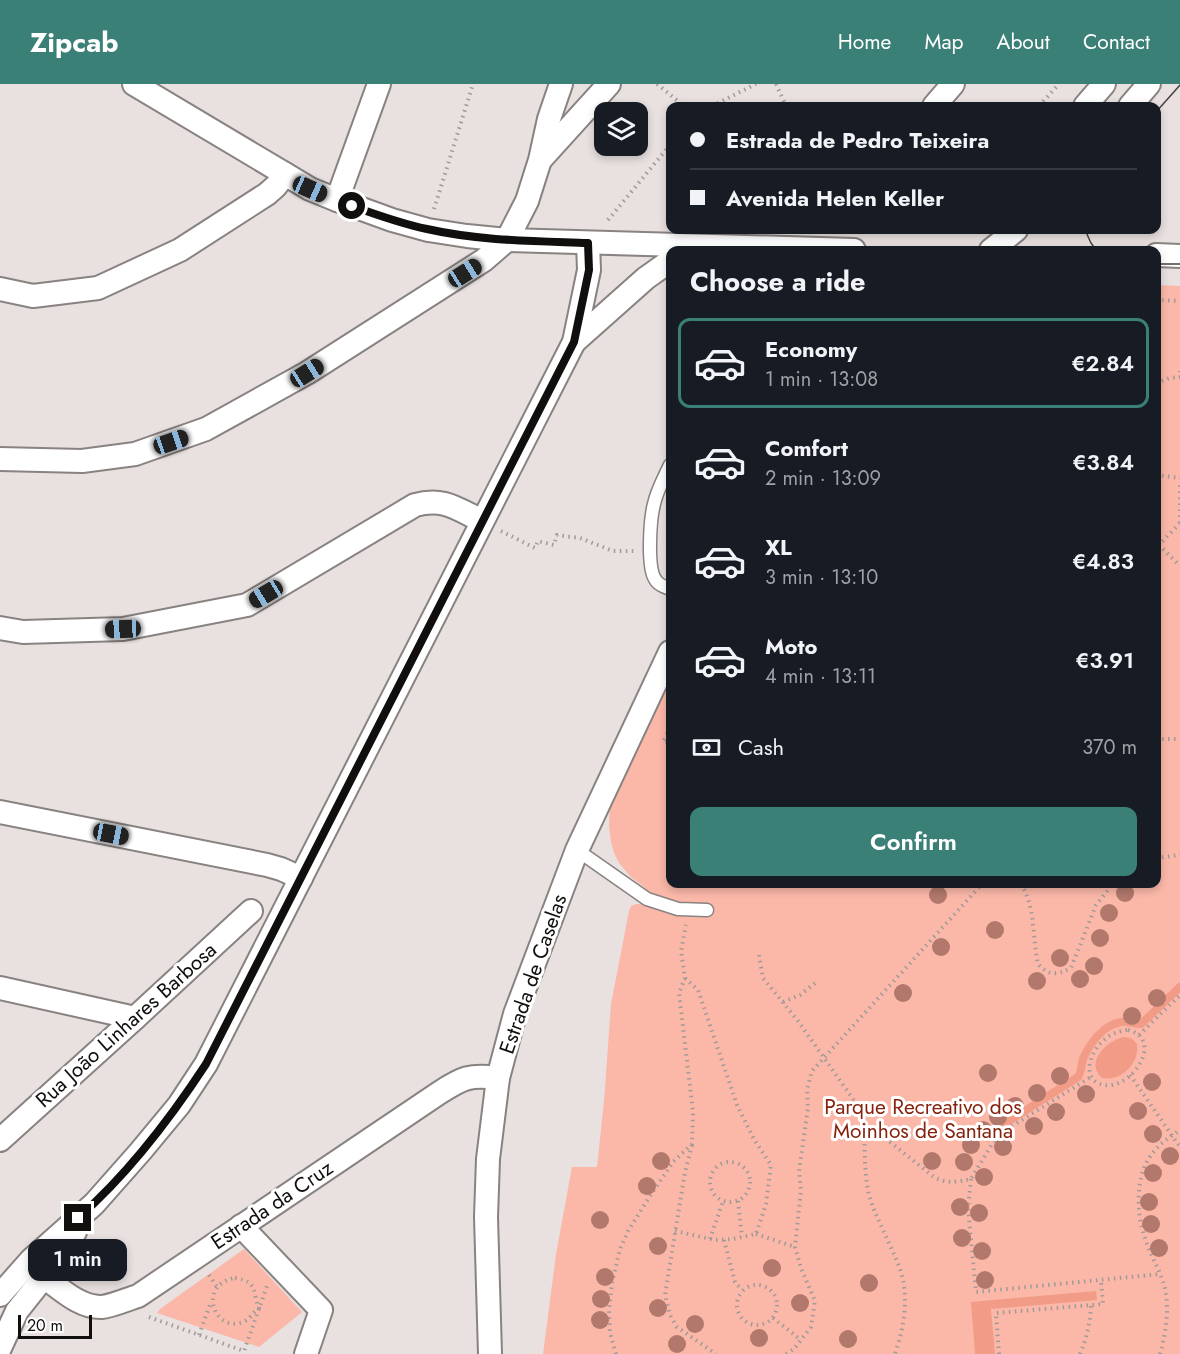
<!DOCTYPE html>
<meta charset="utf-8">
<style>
body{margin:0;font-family:Jost,sans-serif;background:#242831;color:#f1f3f6;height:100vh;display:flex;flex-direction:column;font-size:22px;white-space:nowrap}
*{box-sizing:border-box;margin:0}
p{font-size:20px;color:#9ea1a6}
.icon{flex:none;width:33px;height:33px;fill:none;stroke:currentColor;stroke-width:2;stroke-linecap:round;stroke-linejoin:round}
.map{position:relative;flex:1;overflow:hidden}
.side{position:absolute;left:666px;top:162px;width:495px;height:642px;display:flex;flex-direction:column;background:#171b24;border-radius:12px;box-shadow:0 3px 9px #0003}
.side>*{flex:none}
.top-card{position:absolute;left:666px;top:18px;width:495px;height:132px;border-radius:12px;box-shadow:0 3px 9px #0003;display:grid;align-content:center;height:132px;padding:0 24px;background:#171b24}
.tools{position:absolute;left:594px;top:18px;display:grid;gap:12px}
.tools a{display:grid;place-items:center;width:54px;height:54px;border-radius:12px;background:#171b24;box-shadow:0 3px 9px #0003;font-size:30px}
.scale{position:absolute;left:18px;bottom:15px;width:74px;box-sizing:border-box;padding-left:6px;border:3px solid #110f0e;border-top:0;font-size:16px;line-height:21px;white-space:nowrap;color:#110f0e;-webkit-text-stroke:4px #fff;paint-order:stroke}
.end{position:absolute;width:27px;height:27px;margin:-14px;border:8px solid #110f0e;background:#fff;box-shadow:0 0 0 3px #fff}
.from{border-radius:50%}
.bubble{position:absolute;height:42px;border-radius:12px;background:#171b24;box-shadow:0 3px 9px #0003;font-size:20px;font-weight:600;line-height:42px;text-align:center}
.car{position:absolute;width:18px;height:36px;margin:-18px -9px;border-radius:8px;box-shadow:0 0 4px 2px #0007;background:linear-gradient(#222 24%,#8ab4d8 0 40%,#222 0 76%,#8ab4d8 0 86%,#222 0)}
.top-card b{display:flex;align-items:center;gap:21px;height:57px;font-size:22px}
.top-card b+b{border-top:2px solid #363941}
.top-card i{width:15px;height:15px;background:#f1f3f6}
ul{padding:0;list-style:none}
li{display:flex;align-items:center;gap:18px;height:90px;margin:0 12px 9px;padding:0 12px;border:3px solid transparent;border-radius:12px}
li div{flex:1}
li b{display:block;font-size:22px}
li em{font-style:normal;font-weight:600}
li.active{border-color:#3b8077}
li>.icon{width:54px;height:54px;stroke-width:1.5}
h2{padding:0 24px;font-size:27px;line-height:72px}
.pay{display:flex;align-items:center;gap:15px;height:66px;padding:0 24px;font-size:22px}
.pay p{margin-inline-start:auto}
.button{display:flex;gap:12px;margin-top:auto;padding:12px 24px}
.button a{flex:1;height:69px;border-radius:12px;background:#3b8077;color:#fff;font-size:24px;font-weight:600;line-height:69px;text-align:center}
header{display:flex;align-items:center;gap:36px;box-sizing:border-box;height:84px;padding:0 30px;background:#3b8077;color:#fff}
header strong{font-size:28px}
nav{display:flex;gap:33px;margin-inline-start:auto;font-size:21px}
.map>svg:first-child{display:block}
.green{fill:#fbb8a8}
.water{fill:#f29c88}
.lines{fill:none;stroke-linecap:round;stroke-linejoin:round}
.stream{stroke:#f29c88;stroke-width:8}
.lane-casing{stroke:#888280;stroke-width:15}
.street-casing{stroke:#888280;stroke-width:26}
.path{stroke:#a09a99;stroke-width:4;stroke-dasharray:1.5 4.5;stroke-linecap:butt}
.lane{stroke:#fff;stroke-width:12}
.street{stroke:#fff;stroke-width:22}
.tram{stroke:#474443;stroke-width:1.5}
.tree{fill:#b2786c}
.route{stroke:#110f0e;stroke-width:8}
.labels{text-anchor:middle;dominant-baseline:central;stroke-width:6;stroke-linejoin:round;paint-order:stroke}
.street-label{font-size:21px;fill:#110f0e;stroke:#fff}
.park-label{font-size:21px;fill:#86220e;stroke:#fff}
</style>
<header>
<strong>Zipcab</strong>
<nav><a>Home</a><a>Map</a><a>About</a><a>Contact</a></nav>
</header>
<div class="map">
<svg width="1180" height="1270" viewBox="0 0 1180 1270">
<rect width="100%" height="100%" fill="#e8e1e0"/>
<g class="green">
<polygon points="1156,201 1180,202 1180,1270 543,1270 556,1170 572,1083 597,1083 604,1017 611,920 629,827 631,822 636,820 642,820 651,810 646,807 644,803 631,793 619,779 614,769 611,758 609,742 610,713 670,588 670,800 1156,800"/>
<polygon points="244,1165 302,1228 259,1263 157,1229 160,1225"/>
</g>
<g class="water">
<path d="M 1123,953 L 1131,954 L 1137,960 C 1140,979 1121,998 1102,994 C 1084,978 1107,957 1123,953 Z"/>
<polygon points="1096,1207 1097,1216 991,1225 995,1270 975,1270 971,1218"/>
</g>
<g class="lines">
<path class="stream" d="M 988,1054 L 994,1047 L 1004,1040 L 1078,993 C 1082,987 1081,981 1083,975 C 1090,959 1103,941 1121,938 C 1128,937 1134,940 1141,940 L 1180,903"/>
<g class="lane-casing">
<g id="lane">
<path d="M 670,381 C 664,394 657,406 654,420 C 650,435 647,483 655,495 C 658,501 665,503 670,505"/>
<polyline points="577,766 647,815 678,825 707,826"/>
</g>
</g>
<g class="street-casing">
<g id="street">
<polyline points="134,0 285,90 310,105 337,116 392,136 428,146 467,152 507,156 854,166"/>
<polyline points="934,22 953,0"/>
<polyline points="1085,22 1104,0"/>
<polyline points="1130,22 1149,0"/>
<polyline points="541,75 609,0"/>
<polyline points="337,116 379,0"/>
<polyline points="991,166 1016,146"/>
<polyline points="1156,171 1180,172"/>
<polyline points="0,205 33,212 98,204 180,166 267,110 276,102 285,90"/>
<polyline points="574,258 646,194 670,177"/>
<polyline points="0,375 82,377 135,370 206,345 307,289 484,176 507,156 527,117 540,76 549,35 561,0"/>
<path d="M 0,544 L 23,548 L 123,545 L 247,521 L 415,421 C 444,413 457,425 482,437"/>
<polyline points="0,728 267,781 281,785 301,794"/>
<polyline points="0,904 135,934"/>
<polyline points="0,1056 135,934 251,827"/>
<polyline points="241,1142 321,1226 306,1270"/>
<path d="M 44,1193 C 61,1205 80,1224 102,1223 C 112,1222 128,1215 138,1212 L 439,1009 C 462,994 470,990 498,994"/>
<polyline points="0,1211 31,1176 94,1120 140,1068 179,1021 206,980 574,258 589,186 588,159"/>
<polyline points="0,1264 17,1227 44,1193 75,1148"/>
<polyline points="490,1270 486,1133 488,1075 498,994 515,930 577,766 670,568"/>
</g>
</g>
<g class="path">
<polyline points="657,0 684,22"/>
<polyline points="776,0 786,22"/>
<polyline points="712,22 756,0"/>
<polyline points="1039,22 1059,0"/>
<polyline points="434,125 473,0"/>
<polyline points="608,136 670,61"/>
<polyline points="1156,216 1180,217"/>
<polyline points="1156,299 1170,294 1180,293 1180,287"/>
<polyline points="1156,391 1180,394"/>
<polyline points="1180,439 1159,461 1180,482"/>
<polyline points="1180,439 1180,401"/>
<polyline points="501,447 535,464 538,457 554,461 557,451 580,454 613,467 634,467"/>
<polyline points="670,644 663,658 670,658"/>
<polyline points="1156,655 1180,655"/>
<polyline points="1156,774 1180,771"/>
<path d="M 1021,800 C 1036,824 1032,853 1038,880 C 1049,892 1057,891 1071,884 L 1096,821 L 1113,800"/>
<path d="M 759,871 L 763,894 L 798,937 L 853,1015 L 861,1032 L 864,1042 L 876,1047 L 934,1093 C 947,1100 957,1098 971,1095 L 992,1060 L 1007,1045 L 1091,993"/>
<polyline points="783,918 800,911 818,897"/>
<path d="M 1128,946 C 1165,955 1132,1006 1104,1001 C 1080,996 1090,968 1103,957 C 1110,950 1118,947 1128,946 Z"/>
<polyline points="1139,951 1180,911"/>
<polyline points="1130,991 1180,1063"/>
<path d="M 864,1042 C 865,1065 864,1089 869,1111 C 873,1125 879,1137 885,1150 C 890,1163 897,1175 901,1188 C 909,1216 904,1243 895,1270"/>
<polyline points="692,1061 685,1088 665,1211 670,1231 677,1243 716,1270"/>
<circle cx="730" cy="1098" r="20"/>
<polyline points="971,1095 968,1124 976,1208 1161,1190"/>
<polyline points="738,1117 742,1153"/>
<polyline points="675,1147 715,1156 733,1155 756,1150 766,1120 771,1081 755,1057 737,1021 698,906 685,894"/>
<polyline points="756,1150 795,1163"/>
<polyline points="710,1155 723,1117"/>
<polyline points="724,1156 735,1198 742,1206"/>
<polyline points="209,1191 217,1203"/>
<path d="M 235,1194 C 259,1198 252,1208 259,1224 C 253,1228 251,1234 245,1237 C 216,1252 195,1201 235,1194 Z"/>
<circle cx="757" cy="1221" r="20"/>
<polyline points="149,1233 244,1267 267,1202"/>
<polyline points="773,1234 801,1256"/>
<polyline points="199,1251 211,1218"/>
<polyline points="616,1270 610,1249 609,1226 612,1199 620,1165 628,1147 652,1109 673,1078 692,1060 693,1028 679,909 685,894 681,867 686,841"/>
<polyline points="786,1270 794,1265 811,1243 815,1217 801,1184 795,1163 801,1106 799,1087 808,1024 807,1005 812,987 982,800"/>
<polyline points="999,1270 996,1229 1103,1220 1101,1196"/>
<path d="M 1080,1270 C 1087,1254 1090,1239 1091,1222"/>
<path d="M 1160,1270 C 1165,1252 1169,1229 1166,1210 C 1163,1190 1151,1174 1145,1154 C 1136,1130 1135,1091 1152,1070 C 1159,1060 1170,1053 1180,1046"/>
</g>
<use href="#lane" class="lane"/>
<use href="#street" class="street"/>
<g class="tram">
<polyline points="1156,28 1180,1"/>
<polyline points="1085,146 1091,159 1096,166"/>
<polyline points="1156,180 1180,180"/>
</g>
</g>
<g class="tree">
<circle cx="1125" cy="809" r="9"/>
<circle cx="938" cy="811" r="9"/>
<circle cx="1109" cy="829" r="9"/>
<circle cx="995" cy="846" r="9"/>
<circle cx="1100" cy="854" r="9"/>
<circle cx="941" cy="863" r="9"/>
<circle cx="1060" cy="874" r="9"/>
<circle cx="1094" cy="882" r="9"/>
<circle cx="1080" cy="895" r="9"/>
<circle cx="1037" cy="897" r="9"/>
<circle cx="903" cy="909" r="9"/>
<circle cx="1157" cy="914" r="9"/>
<circle cx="1132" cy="932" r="9"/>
<circle cx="988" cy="989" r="9"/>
<circle cx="1060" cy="992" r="9"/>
<circle cx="1152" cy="998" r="9"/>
<circle cx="1037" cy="1009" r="9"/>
<circle cx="1086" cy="1010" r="9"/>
<circle cx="1015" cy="1022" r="9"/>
<circle cx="1138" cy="1027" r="9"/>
<circle cx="1056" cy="1028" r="9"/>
<circle cx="998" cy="1033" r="9"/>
<circle cx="1034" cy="1042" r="9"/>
<circle cx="983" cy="1046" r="9"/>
<circle cx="1153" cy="1050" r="9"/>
<circle cx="971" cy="1061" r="9"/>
<circle cx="1003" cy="1063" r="9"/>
<circle cx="1170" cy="1072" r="9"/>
<circle cx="661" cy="1077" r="9"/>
<circle cx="932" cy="1077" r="9"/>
<circle cx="964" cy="1078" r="9"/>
<circle cx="1153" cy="1089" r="9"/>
<circle cx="984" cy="1093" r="9"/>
<circle cx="647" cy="1102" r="9"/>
<circle cx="1149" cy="1118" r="9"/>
<circle cx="960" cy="1123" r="9"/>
<circle cx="979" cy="1129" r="9"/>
<circle cx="600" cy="1136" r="9"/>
<circle cx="1151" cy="1140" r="9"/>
<circle cx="962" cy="1154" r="9"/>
<circle cx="658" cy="1162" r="9"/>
<circle cx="1159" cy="1164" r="9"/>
<circle cx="982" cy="1167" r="9"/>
<circle cx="772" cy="1184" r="9"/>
<circle cx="605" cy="1193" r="9"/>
<circle cx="985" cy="1196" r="9"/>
<circle cx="869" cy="1199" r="9"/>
<circle cx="601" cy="1215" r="9"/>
<circle cx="800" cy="1219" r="9"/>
<circle cx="658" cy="1224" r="9"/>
<circle cx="600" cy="1236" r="9"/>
<circle cx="695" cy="1240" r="9"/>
<circle cx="759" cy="1254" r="9"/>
<circle cx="848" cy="1255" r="9"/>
<circle cx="677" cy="1260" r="9"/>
</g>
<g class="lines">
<path class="route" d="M 78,1134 C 128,1090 170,1035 206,980 L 574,258 L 589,186 L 588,159 C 535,157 480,157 427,145 C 402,140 377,131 352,122"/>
</g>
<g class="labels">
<g class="street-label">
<text transform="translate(533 890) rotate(-71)">Estrada de Caselas</text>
<text transform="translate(126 941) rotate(-42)">Rua João Linhares Barbosa</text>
<text transform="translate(272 1121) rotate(-34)">Estrada da Cruz</text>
</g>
<g class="park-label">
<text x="923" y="1023">Parque Recreativo dos<tspan x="923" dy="24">Moinhos de Santana</tspan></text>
</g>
</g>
</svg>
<div class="tools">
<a><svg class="icon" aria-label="layers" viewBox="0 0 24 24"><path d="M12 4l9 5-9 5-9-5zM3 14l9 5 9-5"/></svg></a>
</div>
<div class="scale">20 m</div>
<i class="end from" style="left:352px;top:122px"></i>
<i class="end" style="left:78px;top:1134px"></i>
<div class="bubble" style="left:28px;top:1155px;width:99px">1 min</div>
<i class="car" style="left:310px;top:105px;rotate:114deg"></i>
<i class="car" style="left:465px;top:189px;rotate:58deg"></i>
<i class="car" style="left:307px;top:289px;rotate:58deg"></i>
<i class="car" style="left:171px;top:358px;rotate:71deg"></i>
<i class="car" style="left:266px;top:510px;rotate:239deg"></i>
<i class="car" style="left:123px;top:545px;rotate:268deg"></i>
<i class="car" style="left:111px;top:750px;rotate:101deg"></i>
<div class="top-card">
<b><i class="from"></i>Estrada de Pedro Teixeira</b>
<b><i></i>Avenida Helen Keller</b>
</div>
<section class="side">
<h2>Choose a ride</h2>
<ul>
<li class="active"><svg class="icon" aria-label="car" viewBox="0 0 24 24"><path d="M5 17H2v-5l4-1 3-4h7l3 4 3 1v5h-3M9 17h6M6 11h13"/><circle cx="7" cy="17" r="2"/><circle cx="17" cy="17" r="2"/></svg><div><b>Economy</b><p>1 min · 13:08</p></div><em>€2.84</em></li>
<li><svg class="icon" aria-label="car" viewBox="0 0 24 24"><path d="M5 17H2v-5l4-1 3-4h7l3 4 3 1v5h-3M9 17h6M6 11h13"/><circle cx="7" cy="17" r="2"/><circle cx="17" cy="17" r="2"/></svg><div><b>Comfort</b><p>2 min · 13:09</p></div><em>€3.84</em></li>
<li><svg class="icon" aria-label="car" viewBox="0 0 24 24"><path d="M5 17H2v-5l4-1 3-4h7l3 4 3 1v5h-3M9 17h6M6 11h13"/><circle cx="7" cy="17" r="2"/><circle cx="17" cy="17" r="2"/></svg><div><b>XL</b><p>3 min · 13:10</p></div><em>€4.83</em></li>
<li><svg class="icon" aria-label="car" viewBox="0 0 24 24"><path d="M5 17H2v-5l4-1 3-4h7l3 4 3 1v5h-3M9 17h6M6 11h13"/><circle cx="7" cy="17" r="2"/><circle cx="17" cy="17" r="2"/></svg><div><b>Moto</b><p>4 min · 13:11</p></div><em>€3.91</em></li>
</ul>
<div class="pay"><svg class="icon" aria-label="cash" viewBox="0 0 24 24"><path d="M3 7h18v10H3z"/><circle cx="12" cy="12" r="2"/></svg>Cash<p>370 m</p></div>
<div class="button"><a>Confirm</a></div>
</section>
</div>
